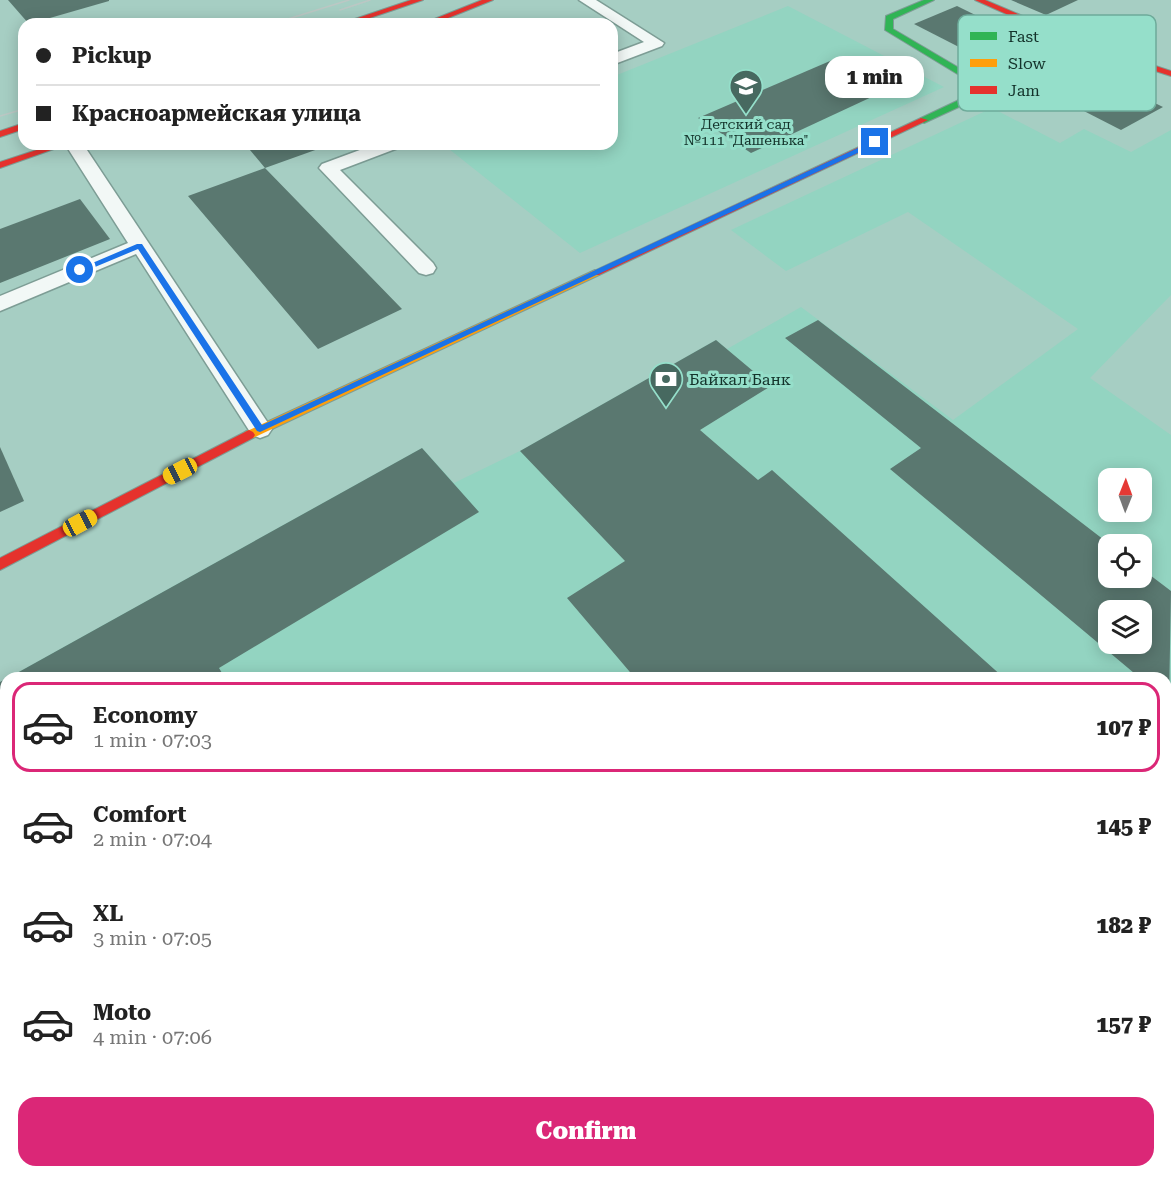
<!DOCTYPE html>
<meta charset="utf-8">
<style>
body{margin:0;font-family:"Roboto Serif",serif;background:#f2f2f2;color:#222;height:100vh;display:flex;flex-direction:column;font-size:22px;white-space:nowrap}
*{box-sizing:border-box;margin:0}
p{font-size:20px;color:#767676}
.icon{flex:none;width:33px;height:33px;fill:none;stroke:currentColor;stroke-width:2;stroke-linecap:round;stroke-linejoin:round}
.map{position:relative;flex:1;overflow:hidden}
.drawer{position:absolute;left:0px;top:672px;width:1172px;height:506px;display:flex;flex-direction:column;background:#fff;border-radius:18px 18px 0 0;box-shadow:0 3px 15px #0003}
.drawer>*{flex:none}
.hud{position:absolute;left:18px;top:18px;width:600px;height:132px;border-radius:18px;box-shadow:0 3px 15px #0003;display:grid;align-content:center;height:132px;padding:0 18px;background:#fff}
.needle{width:39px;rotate:1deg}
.buttons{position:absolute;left:1098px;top:468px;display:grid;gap:12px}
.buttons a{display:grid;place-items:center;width:54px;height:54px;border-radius:12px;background:#fff;box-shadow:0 3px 15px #0003;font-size:30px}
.end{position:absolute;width:27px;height:27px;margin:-14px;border:8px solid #1a73e8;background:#fff;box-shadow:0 0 0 3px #fff}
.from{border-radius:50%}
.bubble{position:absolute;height:42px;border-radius:18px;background:#fff;box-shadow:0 3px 15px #0003;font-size:20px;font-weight:800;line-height:42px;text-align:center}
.car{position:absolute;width:18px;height:36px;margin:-18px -9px;border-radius:8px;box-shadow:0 0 4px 2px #0007;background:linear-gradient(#f5c518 24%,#345 0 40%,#f5c518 0 76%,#345 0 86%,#f5c518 0)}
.hud b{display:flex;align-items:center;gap:21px;height:57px;font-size:22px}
.hud b+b{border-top:2px solid #e0e0e0}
.hud i{width:15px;height:15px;background:#222}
ul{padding:10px 0 0;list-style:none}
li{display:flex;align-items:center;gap:18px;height:90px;margin:0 12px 9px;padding:0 6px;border:3px solid transparent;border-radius:18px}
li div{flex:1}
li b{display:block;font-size:22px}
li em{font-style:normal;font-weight:800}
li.selected{border-color:#db2777}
li>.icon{width:54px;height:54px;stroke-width:1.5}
.primary-button{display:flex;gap:12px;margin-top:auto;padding:12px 18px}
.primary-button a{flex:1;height:69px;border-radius:18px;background:#db2777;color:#fff;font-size:24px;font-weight:800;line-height:69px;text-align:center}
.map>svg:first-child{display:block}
.built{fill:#93d4c1;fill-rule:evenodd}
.building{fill:#5a7870;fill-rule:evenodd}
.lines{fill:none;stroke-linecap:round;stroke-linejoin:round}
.lane-casing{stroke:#7d9d95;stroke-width:3}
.fast-casing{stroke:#7d9d95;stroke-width:2}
.slow-casing{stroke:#7d9d95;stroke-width:2}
.jam-casing{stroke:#7d9d95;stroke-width:2}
.lane{fill:#f2f8f6;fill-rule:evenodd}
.fast{fill:#30b455;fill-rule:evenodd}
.slow{fill:#ff9f0a;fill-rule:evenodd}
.jam{fill:#e5322d;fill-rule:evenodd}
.tram{stroke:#bcc7c4;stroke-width:1.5}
.route{fill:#1a73e8}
.labels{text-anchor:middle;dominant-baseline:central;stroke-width:6;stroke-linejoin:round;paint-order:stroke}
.far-poi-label{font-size:14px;fill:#14332b;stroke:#95dfca}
.poi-label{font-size:16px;fill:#14332b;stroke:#95dfca;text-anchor:start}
.key{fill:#95dfca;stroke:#6eab9a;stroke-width:1.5}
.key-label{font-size:16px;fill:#14332b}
</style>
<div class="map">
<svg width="1171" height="1177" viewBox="0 0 1171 1177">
<rect width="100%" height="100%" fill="#a6cec3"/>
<g class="built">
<polygon points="788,6 944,87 580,253 444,145 612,144 612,77"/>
<path d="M 992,108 L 1060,143 L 1084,129 L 1131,152 L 1171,130 L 1171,295 L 1090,378 L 1171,435 L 1171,1177 L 0,1177 L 0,757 L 6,753 L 6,1172 L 1166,1172 L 1166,678 L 8,678 L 422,448 L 454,483 L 520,451 L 716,340 L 727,349 L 801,307 L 953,420 L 1078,329 L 908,212 L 786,271 L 731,230 ZM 1108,478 L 1142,478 L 1142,512 L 1108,512 ZM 1108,544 L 1142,544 L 1142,578 L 1108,578 ZM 1108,610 L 1142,610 L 1142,644 L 1108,644 Z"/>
</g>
<g class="building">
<polygon points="8,0 109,0 109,1 29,24"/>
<polygon points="1011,0 1078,0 1046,15"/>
<polygon points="957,6 1163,107 1121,130 914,24"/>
<polygon points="837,58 891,88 751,153 698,118"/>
<polygon points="245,144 332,144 265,168 402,309 318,349 188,196 265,168"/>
<polygon points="80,199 110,239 0,283 0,229"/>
<path d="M 818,320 L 1108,543 L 1108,578 L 1142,578 L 1142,569 L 1171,591 L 1169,703 L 1166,700 L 1166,678 L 1140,678 L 890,469 L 921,448 L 785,338 ZM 1108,610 L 1142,610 L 1142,644 L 1108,644 Z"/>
<polygon points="716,340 771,386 700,430 758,480 772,470 1004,678 635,678 567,598 625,561 520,451"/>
<polygon points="0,447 24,501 0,512"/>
<polygon points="422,448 479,512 219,668 225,678 8,678"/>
<polygon points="6,679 6,718 0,704 0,682"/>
<polygon points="1166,822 1171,827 1171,970 1166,977"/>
<polygon points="177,1172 471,1172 474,1177 179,1177"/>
</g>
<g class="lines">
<g class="lane-casing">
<g id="lane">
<polygon points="579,0 596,0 664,43 662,46 612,65 612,54 644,42"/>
<polygon points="65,144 83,144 268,423 272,429 268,435 260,438 252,435 136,254 0,311 0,296 128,243"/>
<polygon points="376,144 401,144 398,148 340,170 433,263 436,268 433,273 426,275 419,273 319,168 322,164"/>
</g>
</g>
<g class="fast-casing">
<polygon id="fast" points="924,0 934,0 893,19 893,29 976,78 977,90 963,105 924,123 920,120 921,118 957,101 969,89 969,81 885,30 886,16"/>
</g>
<g class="slow-casing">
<polygon id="slow" points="595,270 599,271 599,275 253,438 245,438 243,435 245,432"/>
</g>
<g class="jam-casing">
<g id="jam">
<polygon points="411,0 423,0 352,24 340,24"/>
<polygon points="482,0 493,0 433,24 422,24"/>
<polygon points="975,0 985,0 1086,43 1171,71 1171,76 1080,47"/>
<polygon points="921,118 928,120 599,275 591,275 590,273"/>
<polygon points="24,123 24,129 0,137 0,131"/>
<polygon points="55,144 68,144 0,168 0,162"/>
<polygon points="249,430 253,432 255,435 253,438 0,570 0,558"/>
</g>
</g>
<use href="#lane" class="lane"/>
<use href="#fast" class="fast"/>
<use href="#slow" class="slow"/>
<use href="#jam" class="jam"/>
<g class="tram">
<polyline points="340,10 370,0"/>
<polyline points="272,24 349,0"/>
<polyline points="0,116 24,109"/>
</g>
</g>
<polygon class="route" points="875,140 877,144 260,432 257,431 138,249 83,272 76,270 137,244 142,244 262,425"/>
<defs>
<g id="school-pin" transform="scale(1.725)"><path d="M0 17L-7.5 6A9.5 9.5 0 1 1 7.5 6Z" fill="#476960" stroke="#95dfca"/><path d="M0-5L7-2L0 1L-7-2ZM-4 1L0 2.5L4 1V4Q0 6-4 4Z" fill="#fff"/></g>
<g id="bank-pin" transform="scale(1.725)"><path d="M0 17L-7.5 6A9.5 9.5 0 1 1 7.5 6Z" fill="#476960" stroke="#95dfca"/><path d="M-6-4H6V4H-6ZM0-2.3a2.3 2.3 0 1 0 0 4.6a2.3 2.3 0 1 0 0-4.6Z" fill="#fff"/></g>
</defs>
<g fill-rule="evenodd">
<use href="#school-pin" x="746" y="86"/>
<use href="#bank-pin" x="666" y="379"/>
</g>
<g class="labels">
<g class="far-poi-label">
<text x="746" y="124">Детский сад<tspan x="746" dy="16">№111 "Дашенька"</tspan></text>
</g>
<g class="poi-label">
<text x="689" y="379">Байкал Банк</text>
</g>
</g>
<rect x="958" y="15" width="198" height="96" rx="9" class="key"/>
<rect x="970" y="32" width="27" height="8" fill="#30b455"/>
<rect x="970" y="59" width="27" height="8" fill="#ff9f0a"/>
<rect x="970" y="86" width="27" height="8" fill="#e5322d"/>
<g class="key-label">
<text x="1008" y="42">Fast</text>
<text x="1008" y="69">Slow</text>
<text x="1008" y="96">Jam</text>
</g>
</svg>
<div class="buttons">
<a><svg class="needle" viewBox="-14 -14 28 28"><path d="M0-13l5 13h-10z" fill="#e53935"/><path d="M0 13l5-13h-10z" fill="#767676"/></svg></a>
<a><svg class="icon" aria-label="locate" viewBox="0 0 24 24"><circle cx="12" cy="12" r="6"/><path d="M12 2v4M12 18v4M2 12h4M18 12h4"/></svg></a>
<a><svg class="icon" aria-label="layers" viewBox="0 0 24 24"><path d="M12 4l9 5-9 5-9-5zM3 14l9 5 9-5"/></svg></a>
</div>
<i class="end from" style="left:80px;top:270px"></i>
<i class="end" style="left:875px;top:142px"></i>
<div class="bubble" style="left:825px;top:56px;width:99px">1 min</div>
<i class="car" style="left:180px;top:471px;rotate:243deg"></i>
<i class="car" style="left:80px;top:523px;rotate:62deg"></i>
<div class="hud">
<b><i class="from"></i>Pickup</b>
<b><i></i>Красноармейская улица</b>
</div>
<section class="drawer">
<ul>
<li class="selected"><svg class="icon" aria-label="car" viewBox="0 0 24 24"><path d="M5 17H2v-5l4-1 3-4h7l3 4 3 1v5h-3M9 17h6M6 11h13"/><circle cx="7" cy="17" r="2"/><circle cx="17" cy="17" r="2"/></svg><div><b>Economy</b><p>1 min · 07:03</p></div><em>107 ₽</em></li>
<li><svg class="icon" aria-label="car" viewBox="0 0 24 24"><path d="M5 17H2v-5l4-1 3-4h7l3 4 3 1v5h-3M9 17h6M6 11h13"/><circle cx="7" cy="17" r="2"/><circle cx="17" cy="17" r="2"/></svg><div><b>Comfort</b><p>2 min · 07:04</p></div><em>145 ₽</em></li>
<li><svg class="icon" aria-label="car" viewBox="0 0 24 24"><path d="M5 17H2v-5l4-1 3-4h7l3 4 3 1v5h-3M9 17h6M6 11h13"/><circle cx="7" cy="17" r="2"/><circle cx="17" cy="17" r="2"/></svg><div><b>XL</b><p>3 min · 07:05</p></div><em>182 ₽</em></li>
<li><svg class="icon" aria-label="car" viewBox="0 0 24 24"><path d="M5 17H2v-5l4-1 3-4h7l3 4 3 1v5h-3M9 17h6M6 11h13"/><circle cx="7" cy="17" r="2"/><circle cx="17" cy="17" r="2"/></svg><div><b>Moto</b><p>4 min · 07:06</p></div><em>157 ₽</em></li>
</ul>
<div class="primary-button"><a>Confirm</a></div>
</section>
</div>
